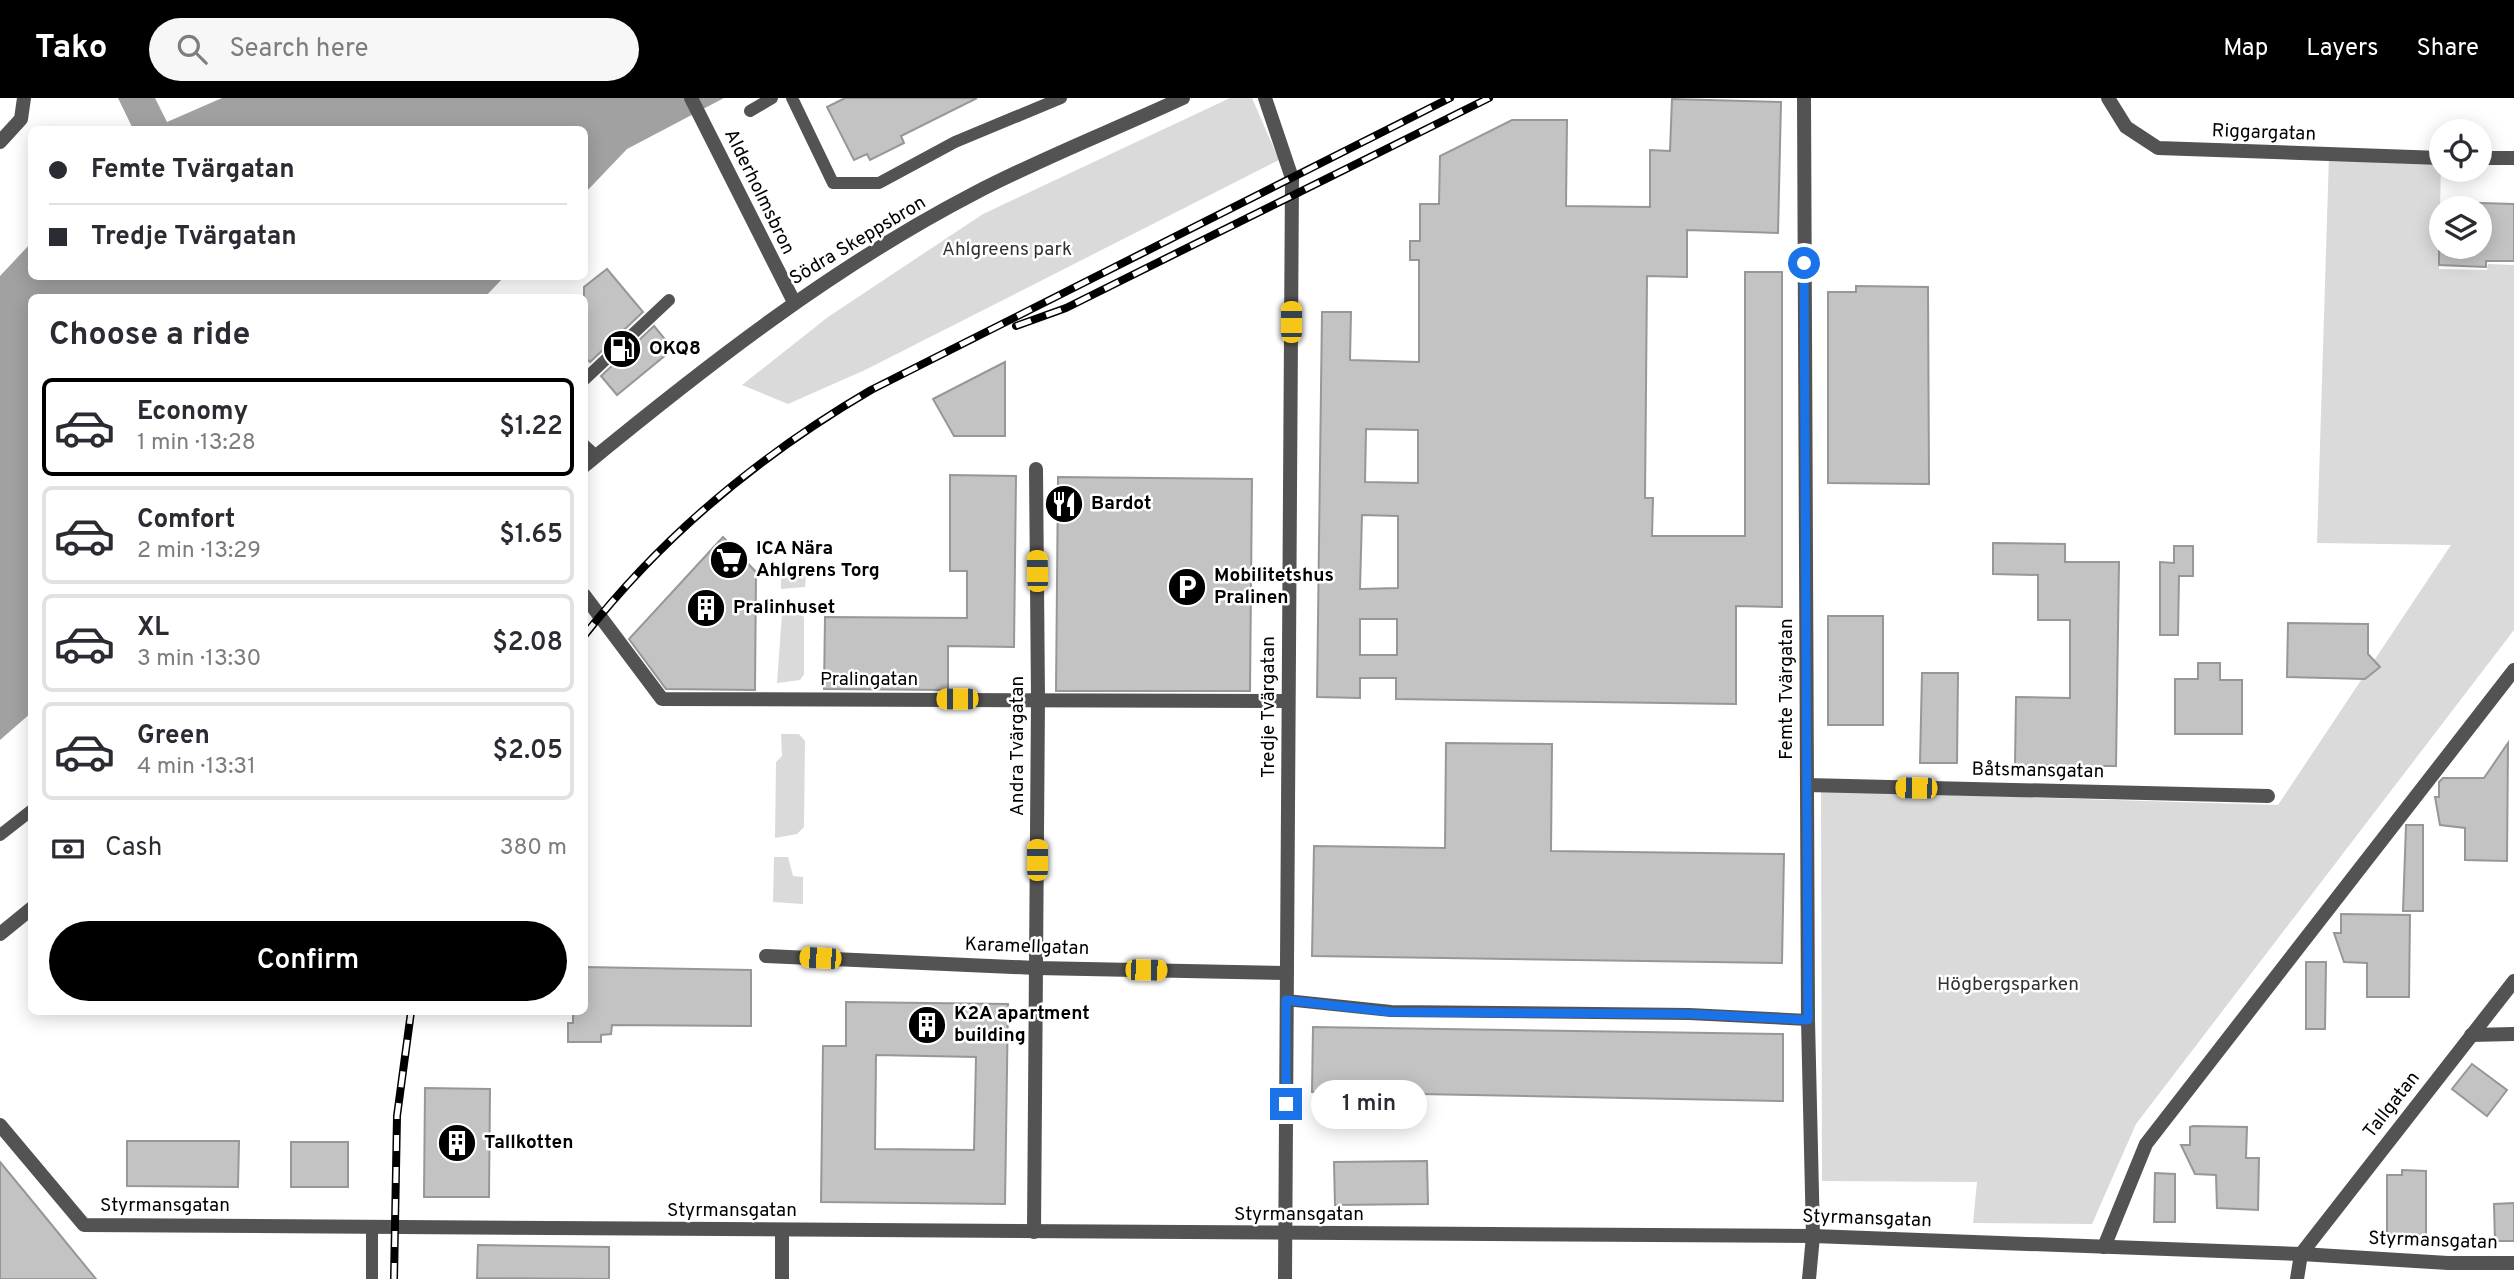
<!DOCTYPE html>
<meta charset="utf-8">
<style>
body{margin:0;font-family:Overpass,sans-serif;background:#f7f7f7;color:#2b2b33;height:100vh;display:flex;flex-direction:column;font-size:26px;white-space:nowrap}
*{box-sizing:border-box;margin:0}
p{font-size:23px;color:#7c7c81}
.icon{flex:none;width:38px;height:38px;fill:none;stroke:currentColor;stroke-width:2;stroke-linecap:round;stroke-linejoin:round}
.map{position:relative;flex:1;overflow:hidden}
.side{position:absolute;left:28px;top:196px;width:560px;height:721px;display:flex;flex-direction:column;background:#fff;border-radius:10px;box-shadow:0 4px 18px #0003}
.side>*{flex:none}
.top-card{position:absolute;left:28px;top:28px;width:560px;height:154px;border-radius:10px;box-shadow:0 4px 18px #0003;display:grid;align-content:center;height:154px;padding:0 21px;background:#fff}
.buttons{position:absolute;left:2429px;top:21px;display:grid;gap:14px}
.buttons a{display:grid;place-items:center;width:63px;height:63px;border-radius:50%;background:#fff;box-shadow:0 4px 18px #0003;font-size:35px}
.end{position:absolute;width:32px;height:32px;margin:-16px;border:9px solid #1a73e8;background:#fff;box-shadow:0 0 0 4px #fff}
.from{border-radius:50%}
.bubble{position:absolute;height:49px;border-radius:24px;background:#fff;box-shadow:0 4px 18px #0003;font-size:23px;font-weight:600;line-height:49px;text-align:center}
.car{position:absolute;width:21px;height:42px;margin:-21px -10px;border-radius:9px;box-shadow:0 0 5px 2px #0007;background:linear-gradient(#f5c518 24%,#345 0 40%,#f5c518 0 76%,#345 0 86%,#f5c518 0)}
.top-card b{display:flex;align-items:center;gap:24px;height:66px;font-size:26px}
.top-card b+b{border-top:2px solid #e1e1e2}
.top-card i{width:18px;height:18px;background:#2b2b33}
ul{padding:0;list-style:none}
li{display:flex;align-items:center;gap:21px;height:98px;margin:0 14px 10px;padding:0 7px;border:4px solid #e1e1e2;border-radius:10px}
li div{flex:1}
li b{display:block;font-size:26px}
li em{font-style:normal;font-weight:600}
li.on{border-color:#000}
li>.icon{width:63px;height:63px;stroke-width:1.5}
h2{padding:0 21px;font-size:32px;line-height:84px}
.pay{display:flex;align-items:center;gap:18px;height:77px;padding:0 21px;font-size:26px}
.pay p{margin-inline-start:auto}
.cta{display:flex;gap:14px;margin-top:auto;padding:14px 21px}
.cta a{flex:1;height:80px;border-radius:42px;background:#000;color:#fff;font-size:28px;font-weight:600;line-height:80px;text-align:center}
header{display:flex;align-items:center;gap:42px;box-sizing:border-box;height:98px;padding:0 35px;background:#000;color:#fff}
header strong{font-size:33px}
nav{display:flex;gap:38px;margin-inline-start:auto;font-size:24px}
.search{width:490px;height:63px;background:#f7f7f7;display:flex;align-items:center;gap:18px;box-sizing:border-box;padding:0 24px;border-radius:38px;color:#7c7c81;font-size:26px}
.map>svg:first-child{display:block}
.green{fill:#dadada}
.water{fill:#a1a1a1}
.building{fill:#c3c3c3;stroke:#979797;stroke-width:2;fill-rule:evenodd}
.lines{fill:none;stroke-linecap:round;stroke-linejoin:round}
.service{stroke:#535353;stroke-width:12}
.minor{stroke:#535353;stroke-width:14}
.tertiary{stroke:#535353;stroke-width:14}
.rail-casing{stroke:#000;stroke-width:8}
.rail{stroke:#fff;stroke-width:5;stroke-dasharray:16;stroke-linecap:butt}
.route{stroke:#1a73e8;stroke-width:9}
.labels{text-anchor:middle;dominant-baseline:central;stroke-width:5;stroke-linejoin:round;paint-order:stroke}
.street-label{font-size:19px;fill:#000;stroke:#fff}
.park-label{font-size:19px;fill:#313131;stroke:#fff}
.poi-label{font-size:19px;font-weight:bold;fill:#000;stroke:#fff;text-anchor:start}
</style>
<header>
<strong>Tako</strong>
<div class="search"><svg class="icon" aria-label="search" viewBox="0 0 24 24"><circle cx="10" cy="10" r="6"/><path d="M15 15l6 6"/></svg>Search here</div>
<nav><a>Map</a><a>Layers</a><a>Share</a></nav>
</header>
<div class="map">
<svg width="2514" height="1181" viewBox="0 0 2514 1181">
<rect width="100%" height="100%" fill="#fff"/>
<g class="green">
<polygon points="1230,0 1252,0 1279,62 865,272 788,306 742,287 828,219 983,116"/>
<polygon points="2329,56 2441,60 2439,171 2487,172 2488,166 2514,167 2514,532 2136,1026 2092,1126 1973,1125 1977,1084 1822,1083 1821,693 2278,707 2451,447 2317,445"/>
<polygon points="775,468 797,468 806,476 805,489 781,491 781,475 775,473"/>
<polygon points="798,515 804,519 804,576 800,582 777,585 782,516"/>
<polygon points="781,636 799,636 805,643 804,729 797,736 775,740 776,664 782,658"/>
<polygon points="774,759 788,759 793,778 803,779 803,806 773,804"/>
</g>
<g class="water">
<polygon points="118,0 155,0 167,24 222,0 724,0 627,51 585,95 584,32 133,31"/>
<polygon points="31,145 32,178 504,179 484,200 32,200 31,615 0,642 0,178"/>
</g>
<g class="building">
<polygon points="845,0 977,0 901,38 904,45 870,62 867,56 854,62 827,9"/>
<path d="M 1672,1 L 1781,4 L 1778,135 L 1687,132 L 1687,179 L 1647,178 L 1645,400 L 1653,400 L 1652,438 L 1745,438 L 1745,174 L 1782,174 L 1782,509 L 1736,508 L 1736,606 L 1396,601 L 1396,580 L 1360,580 L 1360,600 L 1317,599 L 1322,214 L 1351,214 L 1350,262 L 1419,264 L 1419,162 L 1410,162 L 1410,143 L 1420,143 L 1420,106 L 1439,106 L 1440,58 L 1512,22 L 1567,22 L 1566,108 L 1650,109 L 1650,52 L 1670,53 ZM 1366,331 L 1418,332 L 1418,385 L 1365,384 ZM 1362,417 L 1398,418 L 1398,490 L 1360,491 ZM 1360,521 L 1397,521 L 1397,557 L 1360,557 Z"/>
<polygon points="2480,105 2514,106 2514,163 2486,163 2486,169 2439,167 2439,149 2480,149"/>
<polygon points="607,171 643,214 590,264 584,258 584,189"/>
<polygon points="1856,188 1928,189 1929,386 1828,385 1828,194 1856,194"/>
<polygon points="654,228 673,251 617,297 601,278"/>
<polygon points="1005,264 1005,338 954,338 933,301"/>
<polygon points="950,377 1016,378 1014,549 948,548 948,592 824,591 825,519 967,520 967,473 950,473"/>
<polygon points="1058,379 1252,381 1250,593 1056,593"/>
<polygon points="723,439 756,474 755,592 666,591 629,541"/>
<polygon points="1993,445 2065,446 2065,464 2119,464 2116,668 2100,668 2100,676 2073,675 2073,668 2015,667 2016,599 2070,600 2070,522 2038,522 2038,477 1993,476"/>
<polygon points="2174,448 2193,448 2193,478 2179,478 2178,537 2160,537 2160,464 2174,465"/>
<rect x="1828" y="518" width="55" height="109"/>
<polygon points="2288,525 2368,526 2368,556 2380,569 2365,581 2287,579"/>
<polygon points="2198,565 2220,565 2220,582 2242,582 2242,636 2175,636 2175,581 2198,581"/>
<polygon points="1922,575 1958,575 1957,665 1920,665"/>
<polygon points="1446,645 1552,646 1551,753 1784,756 1782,865 1312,858 1314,748 1445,750"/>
<polygon points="2508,645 2507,763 2465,762 2465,730 2440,727 2435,699 2439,699 2439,684 2443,680 2484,680"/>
<polygon points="2406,727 2423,727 2423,813 2403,813"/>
<polygon points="2341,816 2410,817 2409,899 2367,899 2367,865 2344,864 2334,835 2341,835"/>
<polygon points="2306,864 2326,864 2325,931 2306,931"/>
<polygon points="584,869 751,872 751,928 612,927 611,936 601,937 601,944 568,944 568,925 573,925 573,914 584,914"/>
<path d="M 846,904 L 1008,906 L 1005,1106 L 821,1104 L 823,948 L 846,948 ZM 876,957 L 976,959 L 974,1052 L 875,1051 Z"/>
<polygon points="1313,929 1783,936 1783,1003 1312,994"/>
<polygon points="2472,966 2507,992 2487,1018 2452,991"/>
<polygon points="425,990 490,991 489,1099 424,1099"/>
<polygon points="2193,1028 2247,1029 2246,1060 2259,1060 2258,1112 2217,1110 2216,1077 2195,1076 2181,1047 2190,1047 2190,1029"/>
<polygon points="127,1043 239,1043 238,1089 127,1088"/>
<rect x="291" y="1044" width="57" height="45"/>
<polygon points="1427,1063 1428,1106 1335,1107 1334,1064"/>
<polygon points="0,1064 33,1104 96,1181 0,1181"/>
<polygon points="2402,1072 2426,1073 2426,1141 2387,1140 2387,1077 2402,1077"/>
<polygon points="2155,1075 2175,1076 2175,1124 2154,1124"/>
<polygon points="2514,1105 2514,1143 2495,1143 2494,1106"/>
<polygon points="478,1147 609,1149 609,1181 477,1180"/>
</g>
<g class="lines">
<g class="service">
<polyline points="792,0 833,85 879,85 955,44 1061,0"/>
<polyline points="750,13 772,0"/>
<polyline points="584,282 669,202"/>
<polyline points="584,347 596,358"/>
<polyline points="0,737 32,712"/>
<polyline points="1286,902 1391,913 1689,916 1808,922"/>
<polyline points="372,1128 372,1181"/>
</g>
<g class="minor">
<polyline points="691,0 794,204"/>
<polyline points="1265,0 1292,80 1285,1181"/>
<polyline points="1804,0 1808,922 1813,1138 1809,1181"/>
<polyline points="2108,0 2126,29 2158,50 2441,60"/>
<polyline points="0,44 21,21 24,0"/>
<polyline points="2480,60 2514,60"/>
<polyline points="584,497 662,601 1288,603"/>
<polyline points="1807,687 2268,698"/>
<polyline points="766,858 1036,870 1287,875"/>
<polyline points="2471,937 2514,936"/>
<polyline points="0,1027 84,1127 1813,1138 2301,1156 2448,1165 2514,1165"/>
<polyline points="1034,1134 1038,601 1036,371"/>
<polyline points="2104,1149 2146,1046 2514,572"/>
<polyline points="782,1181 782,1132"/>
<polyline points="2297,1181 2301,1156 2514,883"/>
</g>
<g class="tertiary">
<path d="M 584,368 C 707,267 834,168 975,95 C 1042,60 1114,32 1183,0"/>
<polyline points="0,836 32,810"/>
</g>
<g class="rail-casing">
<g id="rail">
<polyline points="1016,228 1066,210 1489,0"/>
<path d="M 584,538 C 663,437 760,357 871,292 L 1450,0"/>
<polyline points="394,1181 397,1018 411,914"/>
</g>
</g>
<use href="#rail" class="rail"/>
</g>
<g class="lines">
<polyline class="route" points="1286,1006 1286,902 1391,914 1689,916 1808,922 1804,165"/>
</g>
<defs>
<g id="fuel-disc" transform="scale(2.0125)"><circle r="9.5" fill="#000" stroke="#fff"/><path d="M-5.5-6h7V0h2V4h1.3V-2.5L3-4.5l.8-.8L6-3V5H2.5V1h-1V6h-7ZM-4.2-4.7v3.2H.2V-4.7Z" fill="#fff"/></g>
<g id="restaurant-disc" transform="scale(2.0125)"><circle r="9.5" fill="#000" stroke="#fff"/><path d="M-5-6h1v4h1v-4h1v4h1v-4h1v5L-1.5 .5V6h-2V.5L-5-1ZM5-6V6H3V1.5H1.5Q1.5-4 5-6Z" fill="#fff"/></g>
<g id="supermarket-disc" transform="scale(2.0125)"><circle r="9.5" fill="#000" stroke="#fff"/><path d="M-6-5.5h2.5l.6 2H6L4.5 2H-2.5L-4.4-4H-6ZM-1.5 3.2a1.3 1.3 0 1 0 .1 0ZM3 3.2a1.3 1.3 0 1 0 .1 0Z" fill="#fff"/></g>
<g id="parking-disc" transform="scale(2.0125)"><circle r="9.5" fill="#000" stroke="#fff"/><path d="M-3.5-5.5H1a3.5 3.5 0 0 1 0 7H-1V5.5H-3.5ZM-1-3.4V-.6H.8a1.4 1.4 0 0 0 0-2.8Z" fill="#fff"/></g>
<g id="building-disc" transform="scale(2.0125)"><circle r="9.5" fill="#000" stroke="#fff"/><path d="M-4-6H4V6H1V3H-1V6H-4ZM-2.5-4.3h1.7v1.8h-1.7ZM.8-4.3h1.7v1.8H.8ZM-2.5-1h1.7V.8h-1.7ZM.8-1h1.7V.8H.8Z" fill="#fff"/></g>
</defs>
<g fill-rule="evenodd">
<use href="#fuel-disc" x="622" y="251"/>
<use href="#restaurant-disc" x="1064" y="406"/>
<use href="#supermarket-disc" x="729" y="462"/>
<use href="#parking-disc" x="1187" y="489"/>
<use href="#building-disc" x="706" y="510"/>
<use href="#building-disc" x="927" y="927"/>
<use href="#building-disc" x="457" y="1045"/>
</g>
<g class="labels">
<g class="street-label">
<text transform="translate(2264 35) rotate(2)">Riggargatan</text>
<text transform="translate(759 94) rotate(64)">Alderholmsbron</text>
<text transform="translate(858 143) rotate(-31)">Södra Skeppsbron</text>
<text x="869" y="582">Pralingatan</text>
<text transform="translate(1787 591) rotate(-90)">Femte Tvärgatan</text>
<text transform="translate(1269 609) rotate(-90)">Tredje Tvärgatan</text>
<text transform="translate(1018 648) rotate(-90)">Andra Tvärgatan</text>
<text transform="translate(2038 673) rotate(1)">Båtsmansgatan</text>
<text transform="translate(1027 849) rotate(2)">Karamellgatan</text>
<text transform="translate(2392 1007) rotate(-52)">Tallgatan</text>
<text x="165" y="1108">Styrmansgatan</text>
<text x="732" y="1113">Styrmansgatan</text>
<text x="1299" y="1117">Styrmansgatan</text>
<text transform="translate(1867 1121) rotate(2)">Styrmansgatan</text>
<text transform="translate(2433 1143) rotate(2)">Styrmansgatan</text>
</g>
<g class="park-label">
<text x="1007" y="152">Ahlgreens park</text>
<text x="2008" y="887">Högbergsparken</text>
</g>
<g class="poi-label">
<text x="649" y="251">OKQ8</text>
<text x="1091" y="406">Bardot</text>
<text x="756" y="451">ICA Nära<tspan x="756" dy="22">Ahlgrens Torg</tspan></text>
<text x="1214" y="478">Mobilitetshus<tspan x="1214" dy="22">Pralinen</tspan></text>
<text x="733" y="510">Pralinhuset</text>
<text x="954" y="916">K2A apartment<tspan x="954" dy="22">building</tspan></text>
<text x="484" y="1045">Tallkotten</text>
</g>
</g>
</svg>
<div class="buttons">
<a><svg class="icon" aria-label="locate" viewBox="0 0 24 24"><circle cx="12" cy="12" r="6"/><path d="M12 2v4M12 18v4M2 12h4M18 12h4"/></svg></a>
<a><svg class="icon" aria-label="layers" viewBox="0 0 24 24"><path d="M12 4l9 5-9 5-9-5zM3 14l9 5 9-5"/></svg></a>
</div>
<i class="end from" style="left:1804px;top:165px"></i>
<i class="end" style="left:1286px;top:1006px"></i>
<div class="bubble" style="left:1311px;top:982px;width:116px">1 min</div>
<i class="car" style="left:1291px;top:224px;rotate:0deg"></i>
<i class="car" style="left:1037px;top:473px;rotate:359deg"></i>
<i class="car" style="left:957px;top:601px;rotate:270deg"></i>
<i class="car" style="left:1916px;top:690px;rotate:271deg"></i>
<i class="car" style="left:1037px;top:762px;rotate:0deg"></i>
<i class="car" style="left:820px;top:860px;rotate:273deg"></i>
<i class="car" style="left:1146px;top:872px;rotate:91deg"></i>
<div class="top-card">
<b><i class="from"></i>Femte Tvärgatan</b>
<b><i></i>Tredje Tvärgatan</b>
</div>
<section class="side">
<h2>Choose a ride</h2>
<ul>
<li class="on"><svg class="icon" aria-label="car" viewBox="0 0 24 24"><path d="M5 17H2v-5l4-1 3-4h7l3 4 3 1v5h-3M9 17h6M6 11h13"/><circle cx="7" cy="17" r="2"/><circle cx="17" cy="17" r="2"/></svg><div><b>Economy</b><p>1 min · 13:28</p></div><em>$1.22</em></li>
<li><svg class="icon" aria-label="car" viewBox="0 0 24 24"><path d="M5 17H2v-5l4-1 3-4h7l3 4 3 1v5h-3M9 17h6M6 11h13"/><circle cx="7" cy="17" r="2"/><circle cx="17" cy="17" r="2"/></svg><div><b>Comfort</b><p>2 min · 13:29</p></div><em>$1.65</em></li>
<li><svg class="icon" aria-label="car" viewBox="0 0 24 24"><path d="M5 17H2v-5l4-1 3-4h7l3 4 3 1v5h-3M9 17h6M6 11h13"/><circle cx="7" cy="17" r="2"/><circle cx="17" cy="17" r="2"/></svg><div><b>XL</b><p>3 min · 13:30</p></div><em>$2.08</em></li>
<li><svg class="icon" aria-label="car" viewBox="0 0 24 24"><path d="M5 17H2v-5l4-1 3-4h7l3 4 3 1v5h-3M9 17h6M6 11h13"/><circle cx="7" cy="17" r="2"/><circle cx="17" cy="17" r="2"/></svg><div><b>Green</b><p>4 min · 13:31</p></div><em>$2.05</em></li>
</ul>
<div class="pay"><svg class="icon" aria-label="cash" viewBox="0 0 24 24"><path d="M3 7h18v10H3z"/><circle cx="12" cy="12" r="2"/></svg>Cash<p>380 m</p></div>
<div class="cta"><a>Confirm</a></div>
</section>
</div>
